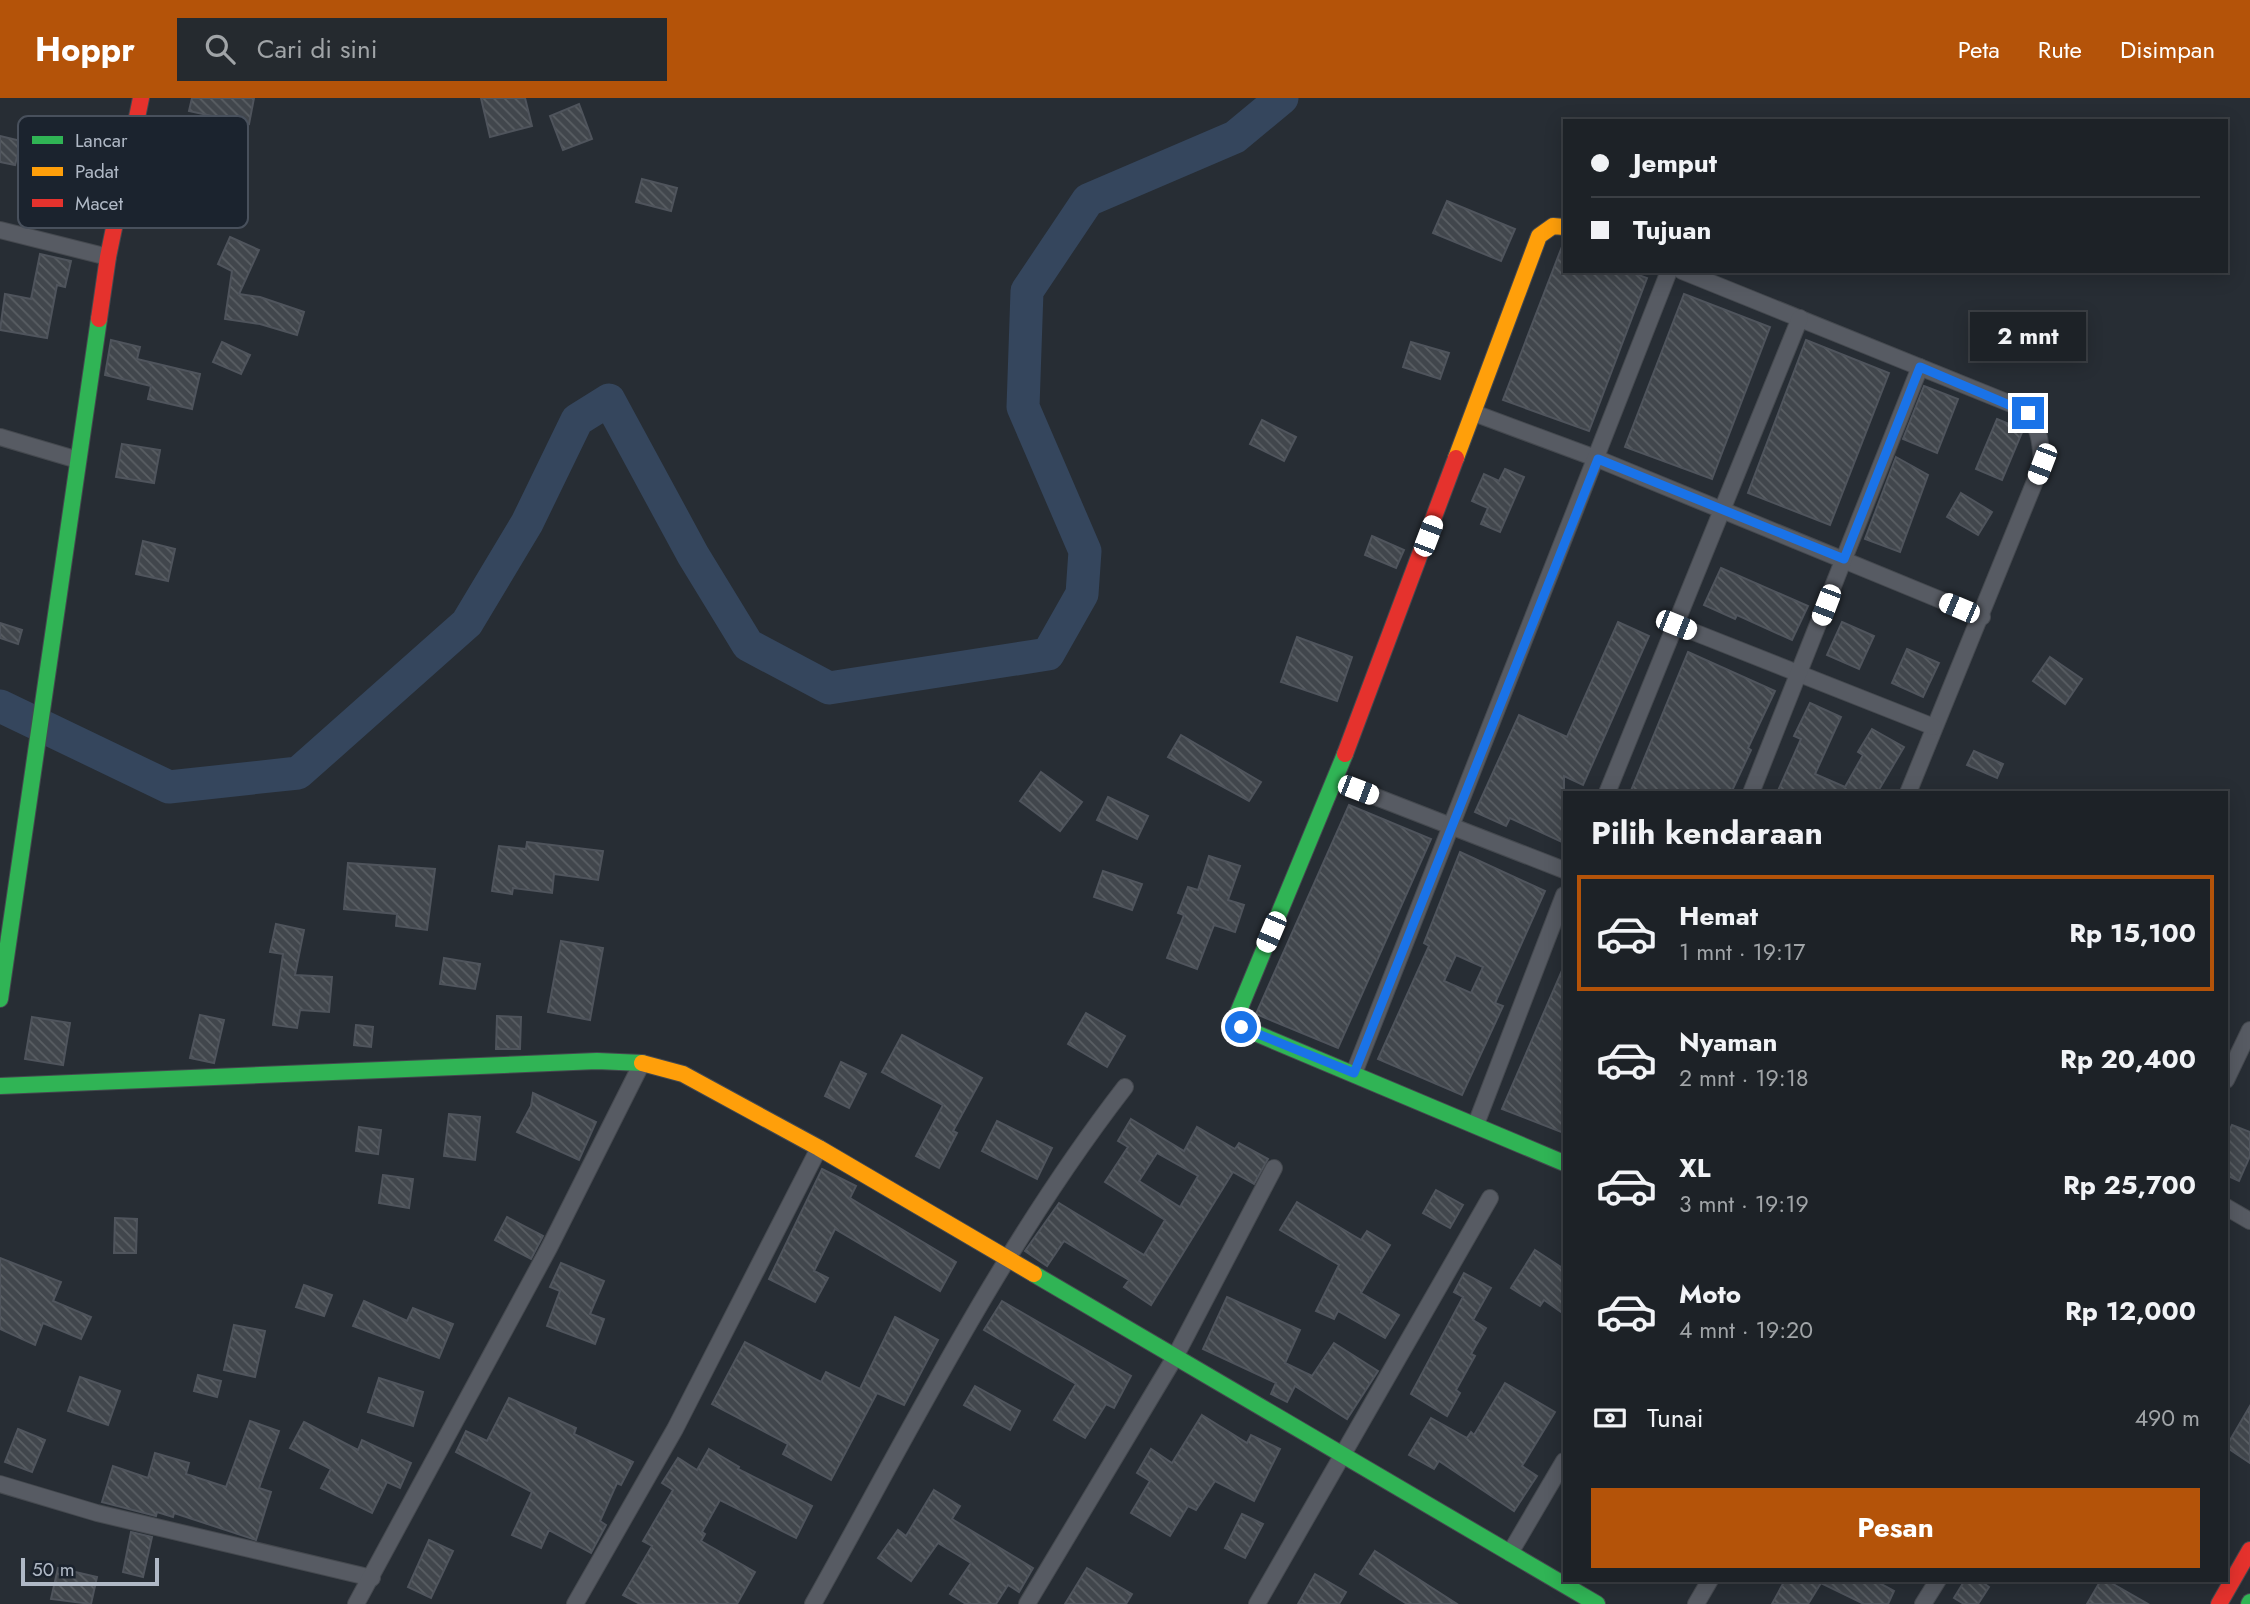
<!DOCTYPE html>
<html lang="id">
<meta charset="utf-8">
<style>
body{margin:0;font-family:Jost,sans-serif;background:#252a2f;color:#f1f3f6;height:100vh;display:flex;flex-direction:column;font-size:26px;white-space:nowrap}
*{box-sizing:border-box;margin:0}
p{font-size:23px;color:#a0a4a7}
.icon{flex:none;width:38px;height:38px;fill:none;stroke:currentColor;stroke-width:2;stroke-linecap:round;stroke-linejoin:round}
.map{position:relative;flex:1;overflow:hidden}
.drawer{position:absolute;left:1563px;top:693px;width:665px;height:791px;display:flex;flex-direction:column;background:#1d2227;border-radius:0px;box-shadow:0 4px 18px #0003,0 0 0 2px #3b3f44}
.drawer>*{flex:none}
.hud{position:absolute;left:1563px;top:21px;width:665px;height:154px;border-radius:0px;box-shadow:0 4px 18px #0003,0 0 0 2px #3b3f44;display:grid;align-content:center;height:154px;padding:0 28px;background:#1d2227}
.scale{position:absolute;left:21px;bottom:18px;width:138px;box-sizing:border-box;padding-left:7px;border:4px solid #b0b9c6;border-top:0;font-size:19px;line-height:24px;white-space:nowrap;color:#b0b9c6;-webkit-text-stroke:5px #1b232e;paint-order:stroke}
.end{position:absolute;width:32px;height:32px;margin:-16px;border:9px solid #1a73e8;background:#fff;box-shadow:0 0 0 4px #fff}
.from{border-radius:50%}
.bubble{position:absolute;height:49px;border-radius:0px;background:#1d2227;box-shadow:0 4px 18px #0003,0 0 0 2px #3b3f44;font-size:23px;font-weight:700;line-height:49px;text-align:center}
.car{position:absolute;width:21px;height:42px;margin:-21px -10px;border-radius:9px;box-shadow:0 0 5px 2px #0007;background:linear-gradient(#fff 24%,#345 0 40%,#fff 0 76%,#345 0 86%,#fff 0)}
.hud b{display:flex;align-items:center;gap:24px;height:66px;font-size:26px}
.hud b+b{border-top:2px solid #3b3f44}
.hud i{width:18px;height:18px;background:#f1f3f6}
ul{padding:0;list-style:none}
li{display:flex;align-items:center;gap:21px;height:116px;margin:0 14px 10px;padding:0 14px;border:4px solid transparent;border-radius:0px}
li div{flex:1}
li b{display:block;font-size:26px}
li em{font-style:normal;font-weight:700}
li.current{border-color:#b45309}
li>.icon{width:63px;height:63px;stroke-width:1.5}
h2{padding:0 28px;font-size:32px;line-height:84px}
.pay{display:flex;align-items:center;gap:18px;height:77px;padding:0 28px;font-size:26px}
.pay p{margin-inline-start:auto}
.button{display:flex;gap:14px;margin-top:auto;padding:14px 28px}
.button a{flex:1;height:80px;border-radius:0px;background:#b45309;color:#fff;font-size:28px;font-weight:700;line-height:80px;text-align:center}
header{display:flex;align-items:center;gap:42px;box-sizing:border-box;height:98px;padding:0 35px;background:#b45309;color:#fff}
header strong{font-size:33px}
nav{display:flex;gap:38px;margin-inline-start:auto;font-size:24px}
.search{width:490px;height:63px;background:#252a2f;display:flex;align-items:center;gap:18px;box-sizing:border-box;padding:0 24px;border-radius:0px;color:#a0a4a7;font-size:26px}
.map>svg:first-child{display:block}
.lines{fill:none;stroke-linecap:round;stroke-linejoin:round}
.river{stroke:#35465d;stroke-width:33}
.building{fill:url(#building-back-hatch);stroke:#4f545c;stroke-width:2;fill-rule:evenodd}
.street-casing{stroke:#45494f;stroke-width:18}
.fast-casing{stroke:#45494f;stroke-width:18}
.slow-casing{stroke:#45494f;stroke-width:18}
.jam-casing{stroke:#45494f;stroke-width:18}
.street{stroke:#575b63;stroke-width:16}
.fast{stroke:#30b455;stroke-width:16}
.slow{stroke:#ff9f0a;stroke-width:16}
.jam{stroke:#e5322d;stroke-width:16}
.route{stroke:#1a73e8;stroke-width:9}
.key{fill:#1b232e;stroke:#48505c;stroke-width:2}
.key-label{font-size:19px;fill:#b0b9c6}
</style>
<header>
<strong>Hoppr</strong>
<div class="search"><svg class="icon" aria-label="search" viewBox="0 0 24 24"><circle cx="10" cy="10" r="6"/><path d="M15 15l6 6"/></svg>Cari di sini</div>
<nav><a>Peta</a><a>Rute</a><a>Disimpan</a></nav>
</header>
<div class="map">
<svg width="2250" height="1506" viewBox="0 0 2250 1506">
<defs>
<pattern id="building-back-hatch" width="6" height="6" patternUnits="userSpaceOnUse" patternTransform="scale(1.75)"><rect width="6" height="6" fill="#41464c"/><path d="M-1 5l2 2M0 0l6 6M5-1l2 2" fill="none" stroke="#5a5f64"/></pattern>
</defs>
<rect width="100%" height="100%" fill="#272d34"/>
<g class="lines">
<polyline class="river" points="0,608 169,689 298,675 467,525 527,425 577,322 609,302 693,457 748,547 829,590 1048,556 1082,496 1085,453 1023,309 1027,193 1088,102 1235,39 1282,0"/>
</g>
<g class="building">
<polygon points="192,0 254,0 249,26 189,13"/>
<polygon points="481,0 525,0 532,28 490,39"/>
<polygon points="579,6 592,41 563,52 550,18"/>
<polygon points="0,38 21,43 15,67 0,64"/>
<polygon points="642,81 677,90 671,113 636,104"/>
<polygon points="1447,103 1515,131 1501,163 1433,135"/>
<polygon points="230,139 259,152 239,196 260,199 304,214 297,237 260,226 225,221 232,173 218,166"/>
<polygon points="1563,146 1564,173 1628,173 1647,180 1589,333 1503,302"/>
<polygon points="40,156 71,163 65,189 57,187 47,240 0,232 5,196 31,201"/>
<polygon points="1684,196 1770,229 1712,381 1625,349"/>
<polygon points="111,242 140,249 137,261 200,276 192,311 148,301 151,288 105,277"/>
<polygon points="1806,242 1889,275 1830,427 1748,395"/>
<polygon points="222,244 250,257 241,276 213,264"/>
<polygon points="1411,244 1449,255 1440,281 1403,269"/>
<polygon points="1924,288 1958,301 1937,355 1903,341"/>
<polygon points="1997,321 2023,332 2002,382 1976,371"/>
<polygon points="1262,322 1296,339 1284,363 1250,346"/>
<polygon points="122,346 160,352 154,385 116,379"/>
<polygon points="1896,359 1928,377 1900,454 1865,441"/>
<polygon points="1505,371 1524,379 1500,434 1481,426 1488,410 1472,403 1484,376 1499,383"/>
<polygon points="1961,395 1992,414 1978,437 1947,419"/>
<polygon points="1372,438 1404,452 1396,470 1365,457"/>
<polygon points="143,443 175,451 168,483 136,476"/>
<polygon points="1721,470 1808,508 1792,542 1737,517 1735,521 1704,507"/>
<polygon points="1618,524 1649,538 1583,687 1564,678 1564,745 1510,720 1506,728 1475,714 1519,617 1567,639"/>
<polygon points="1842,524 1874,538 1859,571 1827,557"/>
<polygon points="0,525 22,532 18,546 0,540"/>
<polygon points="1297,539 1352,559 1337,603 1281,584"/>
<polygon points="1907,551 1939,565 1923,599 1892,585"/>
<polygon points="1688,554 1775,593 1748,650 1751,652 1731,695 1630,695"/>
<polygon points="2050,559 2082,581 2065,606 2033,583"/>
<polygon points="1810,605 1841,619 1815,676 1845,689 1863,657 1858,654 1872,631 1904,649 1877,695 1777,695 1801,641 1794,638"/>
<polygon points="1181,637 1261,684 1249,703 1168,659"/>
<polygon points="1974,653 2003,666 1997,680 1967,667"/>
<polygon points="1041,674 1082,704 1060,733 1020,703"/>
<polygon points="1108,699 1148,718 1137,741 1097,722"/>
<polygon points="1349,707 1431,741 1338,950 1256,916"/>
<polygon points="527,744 603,753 598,782 554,776 552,795 513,790 512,796 492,793 499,748 526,751"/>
<path d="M 1460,754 L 1545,793 L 1495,905 L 1503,908 L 1462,997 L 1378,961 L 1429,848 L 1424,845 ZM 1456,857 L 1483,869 L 1471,895 L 1444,883 Z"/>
<polygon points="1209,758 1240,768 1228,802 1244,807 1235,834 1214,827 1197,871 1167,860 1184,817 1178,815 1188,789 1198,792"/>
<polygon points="348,765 435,771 427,832 396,828 397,816 344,811"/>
<polygon points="1103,773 1142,786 1132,812 1094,799"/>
<polygon points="276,826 304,832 295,877 332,879 329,914 300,912 297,930 273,927 283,856 270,854"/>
<polygon points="561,843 603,850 590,922 548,914"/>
<polygon points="444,860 480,866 475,891 440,886"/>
<polygon points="1564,868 1564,1035 1502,1011"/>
<polygon points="1086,915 1125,938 1107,969 1068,946"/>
<polygon points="200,917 224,922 214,965 190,960"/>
<polygon points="497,918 521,919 520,951 496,951"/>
<polygon points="32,919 70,925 63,967 25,961"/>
<polygon points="356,927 373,929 371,949 354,947"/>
<polygon points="902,937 982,980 953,1033 957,1035 939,1070 916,1058 943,1007 882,974"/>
<polygon points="841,964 866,976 849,1010 825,998"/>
<polygon points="533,995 596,1024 579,1062 517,1034 531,1008"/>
<polygon points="449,1016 480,1019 475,1062 444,1058"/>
<path d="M 1131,1021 L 1184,1053 L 1197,1029 L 1235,1051 L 1239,1045 L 1268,1061 L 1254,1086 L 1233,1074 L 1151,1207 L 1124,1189 L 1129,1182 L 1064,1143 L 1047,1168 L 1025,1153 L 1059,1105 L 1144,1157 L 1165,1122 L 1105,1084 L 1128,1049 L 1118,1043 ZM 1157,1055 L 1198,1078 L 1180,1109 L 1139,1083 Z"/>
<polygon points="997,1023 1052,1050 1037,1081 982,1053"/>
<polygon points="2232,1027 2250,1034 2250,1058 2239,1083 2226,1077 2226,1040"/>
<polygon points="359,1029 381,1032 378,1056 356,1053"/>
<polygon points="822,1071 856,1088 850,1100 956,1164 940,1193 835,1131 814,1173 828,1180 815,1204 769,1181"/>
<polygon points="383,1077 413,1081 409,1110 379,1105"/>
<polygon points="1436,1092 1463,1107 1450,1130 1423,1115"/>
<polygon points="1297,1104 1361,1142 1367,1133 1390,1147 1361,1195 1399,1217 1385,1240 1338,1213 1334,1221 1316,1213 1339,1167 1280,1132"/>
<polygon points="507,1119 543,1138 531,1161 495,1142"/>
<polygon points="115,1120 137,1121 136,1155 114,1155"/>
<polygon points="1535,1152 1564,1171 1564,1216 1544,1202 1540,1208 1511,1190"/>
<polygon points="0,1160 61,1184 53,1203 91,1219 81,1241 43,1225 35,1247 0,1231"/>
<polygon points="561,1165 604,1183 590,1216 604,1221 595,1246 547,1228 560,1193 550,1189"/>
<polygon points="1464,1175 1491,1190 1473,1222 1486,1230 1471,1256 1475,1258 1456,1292 1460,1295 1447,1318 1411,1296 1463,1199 1454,1194"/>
<polygon points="304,1187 332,1197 324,1218 296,1209"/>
<polygon points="1227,1199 1300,1232 1285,1265 1312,1278 1334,1245 1378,1273 1347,1321 1295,1288 1287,1304 1271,1296 1276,1285 1203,1251"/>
<polygon points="364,1203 407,1223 413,1210 453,1226 439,1260 353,1228"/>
<polygon points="1002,1203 1131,1278 1114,1310 1106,1306 1085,1340 1054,1322 1076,1286 984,1232"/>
<polygon points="895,1219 938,1242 904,1307 877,1295 831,1382 783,1356 788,1346 712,1306 745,1244 821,1284 826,1274 860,1291"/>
<polygon points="234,1227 265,1233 255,1279 224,1272"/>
<polygon points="198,1277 221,1283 217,1299 194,1293"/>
<polygon points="80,1279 120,1293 108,1327 68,1313"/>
<polygon points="379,1280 423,1294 413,1328 368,1314"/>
<polygon points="1505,1285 1555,1314 1522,1368 1537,1378 1514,1413 1439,1363 1434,1371 1409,1357 1431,1320 1467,1340 1471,1334 1474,1337"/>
<polygon points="975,1288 1020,1313 1010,1332 964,1307"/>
<polygon points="509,1300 576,1330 574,1336 633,1364 621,1387 617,1385 600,1423 606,1427 591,1455 549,1432 541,1450 512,1437 532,1394 456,1354 466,1333 487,1343"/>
<polygon points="2250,1308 2250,1365 2226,1349"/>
<polygon points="1202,1317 1247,1345 1251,1337 1280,1351 1254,1403 1215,1383 1196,1412 1188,1408 1170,1438 1131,1415 1150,1383 1137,1375 1151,1351 1172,1365"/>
<polygon points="250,1323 279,1333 259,1390 271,1394 256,1442 174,1415 173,1419 157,1414 156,1418 102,1404 113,1368 148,1380 155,1355 189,1365 186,1376 226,1389"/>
<polygon points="304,1324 358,1352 362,1342 411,1365 400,1390 387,1384 372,1415 321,1390 331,1371 290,1350"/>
<polygon points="18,1331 45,1342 32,1374 5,1364"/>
<polygon points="709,1351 739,1369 738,1371 812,1408 796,1440 720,1402 702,1434 705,1436 701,1443 755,1474 737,1506 640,1506 623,1497 652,1448 643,1443 673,1392 662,1385 678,1360 697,1372"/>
<polygon points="934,1392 960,1408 952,1421 1033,1470 1019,1494 1008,1487 996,1506 966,1506 950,1496 971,1465 938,1445 911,1483 878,1460 898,1432 906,1438"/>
<polygon points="1242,1416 1263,1426 1245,1460 1225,1450"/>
<polygon points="131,1434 152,1439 143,1479 123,1474"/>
<polygon points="429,1442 453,1453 431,1500 408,1489"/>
<polygon points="1375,1453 1457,1506 1407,1506 1360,1476"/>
<polygon points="58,1470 97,1479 91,1506 51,1501"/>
<polygon points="1087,1470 1132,1496 1126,1506 1065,1506"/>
<polygon points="1315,1476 1346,1494 1339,1506 1298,1506"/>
<polygon points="1785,1482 1874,1482 1894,1493 1888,1506 1864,1506 1821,1485 1808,1506 1772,1506"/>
<polygon points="1965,1482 1979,1482 1989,1489 1978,1506 1964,1506 1954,1500"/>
<polygon points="2101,1482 2106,1482 2148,1506 2087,1506"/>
</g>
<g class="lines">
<g class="street-casing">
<g id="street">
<polyline points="0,132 108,159"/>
<path d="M 1682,173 L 2021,310 C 2039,324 2041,344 2042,366 L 1908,695"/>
<polyline points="1474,315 1598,361 1982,519"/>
<polyline points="0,339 78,362"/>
<polyline points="1676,527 1934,629"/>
<polyline points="1335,683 1564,772"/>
<polyline points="1607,695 1800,220"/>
<polyline points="1751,695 1920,269"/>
<polyline points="1354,975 1669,173"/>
<polyline points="2226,982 2250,932"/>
<polyline points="1476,1026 1564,797"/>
<polyline points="2226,1109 2250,1123"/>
<polyline points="0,1386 97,1415 372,1480"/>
<polyline points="1510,1455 1564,1363"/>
<polyline points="356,1506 549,1150 642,965"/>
<polyline points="575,1506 675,1331 819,1050"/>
<path d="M 813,1506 C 911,1331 1002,1148 1125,989"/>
<polyline points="1027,1506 1175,1259 1274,1070"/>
<polyline points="1257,1506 1490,1100"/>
<polyline points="1696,1506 1710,1482"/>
<polyline points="1923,1506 1938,1482"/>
</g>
</g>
<g class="fast-casing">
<g id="fast">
<polyline points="1345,656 1237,917 1241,929 1564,1065"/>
<polyline points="0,901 99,221"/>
<polyline points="0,988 597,963 642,965"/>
<polyline points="1034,1176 1597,1506"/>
<polyline points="2249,1506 2250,1504"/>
</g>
</g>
<g class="slow-casing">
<g id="slow">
<polyline points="1456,360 1539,138 1553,128 1564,129"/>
<polyline points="642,965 683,976 819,1050 1034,1176"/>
</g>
</g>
<g class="jam-casing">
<g id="jam">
<polyline points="99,221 108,159 141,0"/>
<polyline points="1345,656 1456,360"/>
<polyline points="2219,1506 2250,1452"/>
</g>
</g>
<use href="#street" class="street"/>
<use href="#fast" class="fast"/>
<use href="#slow" class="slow"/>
<use href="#jam" class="jam"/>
</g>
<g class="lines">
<polyline class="route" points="1241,929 1354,975 1598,361 1844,461 1920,269 2028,315"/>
</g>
<rect x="18" y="18" width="230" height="112" rx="10" class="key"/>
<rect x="32" y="38" width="31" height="8" fill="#30b455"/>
<rect x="32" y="69" width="31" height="9" fill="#ff9f0a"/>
<rect x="32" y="101" width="31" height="8" fill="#e5322d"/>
<g class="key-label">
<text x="75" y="49">Lancar</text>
<text x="75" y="80">Padat</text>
<text x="75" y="112">Macet</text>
</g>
</svg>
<div class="scale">50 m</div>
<i class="end from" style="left:1241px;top:929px"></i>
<i class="end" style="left:2028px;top:315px"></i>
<div class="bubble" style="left:1970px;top:214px;width:116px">2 mnt</div>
<i class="car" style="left:2042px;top:366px;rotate:201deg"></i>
<i class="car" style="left:1428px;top:438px;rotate:21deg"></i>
<i class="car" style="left:1826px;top:507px;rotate:201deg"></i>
<i class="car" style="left:1959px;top:510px;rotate:293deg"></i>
<i class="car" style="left:1676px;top:527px;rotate:112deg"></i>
<i class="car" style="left:1358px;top:692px;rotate:111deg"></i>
<i class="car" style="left:1271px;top:834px;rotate:203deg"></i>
<div class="hud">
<b><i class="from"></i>Jemput</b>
<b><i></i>Tujuan</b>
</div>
<section class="drawer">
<h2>Pilih kendaraan</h2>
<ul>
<li class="current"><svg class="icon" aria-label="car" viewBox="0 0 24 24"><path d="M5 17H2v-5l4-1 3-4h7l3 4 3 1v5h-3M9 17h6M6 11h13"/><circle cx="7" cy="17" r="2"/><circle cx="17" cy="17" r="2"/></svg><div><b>Hemat</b><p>1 mnt · 19:17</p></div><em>Rp 15,100</em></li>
<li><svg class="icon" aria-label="car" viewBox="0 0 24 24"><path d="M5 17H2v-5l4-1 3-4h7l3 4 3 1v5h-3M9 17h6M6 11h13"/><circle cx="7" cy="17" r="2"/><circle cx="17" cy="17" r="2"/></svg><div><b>Nyaman</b><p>2 mnt · 19:18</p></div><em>Rp 20,400</em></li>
<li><svg class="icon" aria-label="car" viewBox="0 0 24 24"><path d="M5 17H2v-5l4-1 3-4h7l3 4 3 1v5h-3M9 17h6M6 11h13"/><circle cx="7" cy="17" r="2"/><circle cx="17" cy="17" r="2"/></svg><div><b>XL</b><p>3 mnt · 19:19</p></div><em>Rp 25,700</em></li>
<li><svg class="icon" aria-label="car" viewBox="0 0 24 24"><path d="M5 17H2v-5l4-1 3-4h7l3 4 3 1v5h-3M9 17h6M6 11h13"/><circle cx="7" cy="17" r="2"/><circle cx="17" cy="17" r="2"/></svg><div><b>Moto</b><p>4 mnt · 19:20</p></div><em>Rp 12,000</em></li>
</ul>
<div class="pay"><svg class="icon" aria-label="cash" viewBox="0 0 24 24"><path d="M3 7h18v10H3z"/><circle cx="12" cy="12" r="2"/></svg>Tunai<p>490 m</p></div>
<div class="button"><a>Pesan</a></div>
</section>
</div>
